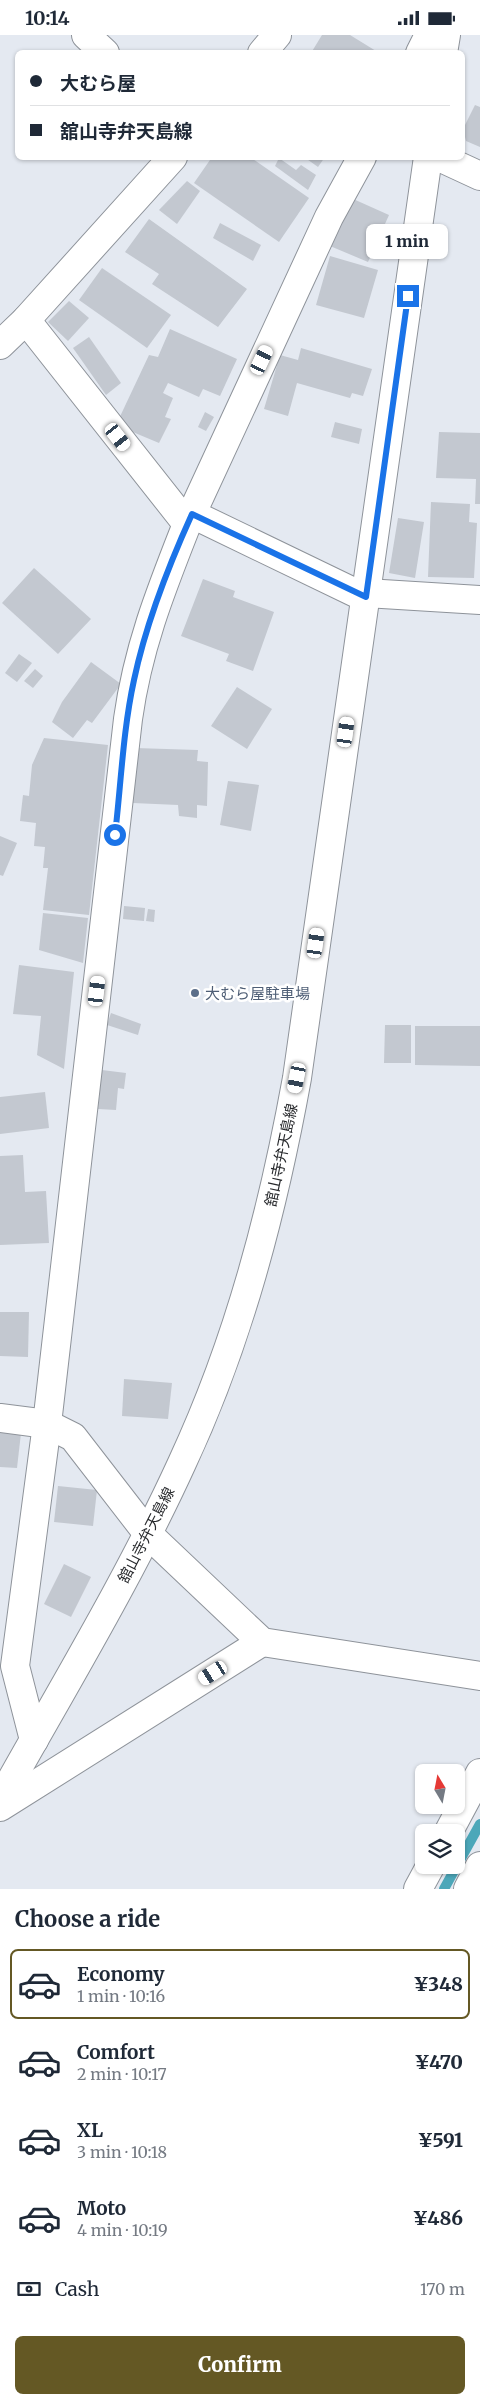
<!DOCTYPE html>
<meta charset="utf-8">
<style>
body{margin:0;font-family:Merriweather,"Noto Sans JP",serif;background:#f2f2f3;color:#1f2937;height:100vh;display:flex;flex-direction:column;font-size:19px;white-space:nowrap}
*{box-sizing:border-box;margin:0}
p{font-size:16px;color:#747a83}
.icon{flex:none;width:28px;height:28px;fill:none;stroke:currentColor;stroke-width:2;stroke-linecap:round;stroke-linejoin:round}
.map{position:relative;height:1854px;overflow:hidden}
.sheet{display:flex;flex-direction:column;background:#fff;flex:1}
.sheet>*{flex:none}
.hud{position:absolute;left:15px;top:15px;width:450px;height:110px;border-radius:8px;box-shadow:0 1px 4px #0004;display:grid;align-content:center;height:110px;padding:0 15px;background:#fff}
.needle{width:32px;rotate:350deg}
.tools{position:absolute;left:415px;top:1729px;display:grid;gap:10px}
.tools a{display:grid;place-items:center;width:50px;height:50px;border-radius:8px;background:#fff;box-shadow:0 1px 4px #0004;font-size:25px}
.end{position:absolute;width:22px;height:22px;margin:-11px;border:6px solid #1a73e8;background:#fff;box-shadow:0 0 0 2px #fff}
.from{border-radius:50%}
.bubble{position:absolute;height:35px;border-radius:8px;background:#fff;box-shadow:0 1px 4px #0004;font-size:16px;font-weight:800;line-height:35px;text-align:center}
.car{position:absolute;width:15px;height:30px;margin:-15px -8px;border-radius:6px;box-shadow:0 0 4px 1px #0007;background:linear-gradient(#fff 24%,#345 0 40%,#fff 0 76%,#345 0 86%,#fff 0)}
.hud b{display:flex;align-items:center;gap:18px;height:48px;font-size:19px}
.hud b+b{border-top:1px solid #e0e1e3}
.hud i{width:12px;height:12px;background:#1f2937}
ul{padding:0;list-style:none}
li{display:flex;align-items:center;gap:15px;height:70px;margin:0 10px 8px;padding:0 5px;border:2px solid transparent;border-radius:8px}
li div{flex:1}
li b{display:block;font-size:19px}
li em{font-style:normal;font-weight:800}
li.current{border-color:#645824}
li>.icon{width:45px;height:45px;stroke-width:1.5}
h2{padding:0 15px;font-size:22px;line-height:60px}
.pay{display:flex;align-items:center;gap:12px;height:55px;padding:0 15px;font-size:19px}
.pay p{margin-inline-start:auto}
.action{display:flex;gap:10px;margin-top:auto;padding:10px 15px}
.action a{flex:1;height:58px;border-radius:8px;background:#645824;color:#fff;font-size:20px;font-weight:800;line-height:58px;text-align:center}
.status{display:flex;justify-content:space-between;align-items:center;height:35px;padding:0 25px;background:#fff;direction:ltr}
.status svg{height:14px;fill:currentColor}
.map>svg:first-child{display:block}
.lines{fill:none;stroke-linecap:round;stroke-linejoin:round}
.stream{stroke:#4ca7b9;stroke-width:10}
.building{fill:#c3c8d0}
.minor-casing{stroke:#8e939a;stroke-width:30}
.major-casing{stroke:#8e939a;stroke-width:30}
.minor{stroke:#fff;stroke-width:28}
.major{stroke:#fff;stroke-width:28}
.route{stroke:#1a73e8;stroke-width:6}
.service-dot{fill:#5c6f8a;stroke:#fff;stroke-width:2}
.labels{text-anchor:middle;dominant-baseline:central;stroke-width:5;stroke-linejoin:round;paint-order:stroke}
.service-label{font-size:15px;fill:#4e5e75;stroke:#fff;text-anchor:start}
.street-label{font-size:15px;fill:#282a2d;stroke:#fff}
</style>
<div class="status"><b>10:14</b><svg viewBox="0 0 49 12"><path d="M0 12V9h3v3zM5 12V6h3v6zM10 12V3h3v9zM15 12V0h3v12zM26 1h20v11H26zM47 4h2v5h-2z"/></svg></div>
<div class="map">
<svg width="480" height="1854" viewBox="0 0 480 1854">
<rect width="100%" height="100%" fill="#e4e9f1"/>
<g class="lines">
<polyline class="stream" points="444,1854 480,1789"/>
</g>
<g class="building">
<polygon points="322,0 350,0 376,16 311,18"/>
<polygon points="475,70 480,72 480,112 466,106 463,94"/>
<polygon points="212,122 250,122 309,163 279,207 194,148"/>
<polygon points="304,122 325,122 318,132"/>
<polygon points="279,123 296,135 301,130 316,140 308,155 275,131"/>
<polygon points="187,146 200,156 177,189 159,175"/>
<polygon points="351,163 389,180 368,227 330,211"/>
<polygon points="149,184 247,254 218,292 152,249 159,239 125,217"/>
<polygon points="220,188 261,210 253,226 213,203"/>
<polygon points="330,221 378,235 364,283 316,270"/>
<polygon points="102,233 171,280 147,313 79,265"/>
<polygon points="69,266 89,283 68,306 48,287"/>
<polygon points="170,294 237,324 220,361 203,354 199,362 168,348 163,358 173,363 165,382 171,384 159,408 116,390 149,320 158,322"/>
<polygon points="89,302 121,348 106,360 73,313"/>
<polygon points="301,313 372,334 363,361 352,358 350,363 297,348 288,381 264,374 280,320 298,325"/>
<polygon points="205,377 214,382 206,396 198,392"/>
<polygon points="335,387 362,394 359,409 331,402"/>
<polygon points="439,397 480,398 480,469 475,469 476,444 436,443"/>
<polygon points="431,467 470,469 469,487 477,488 474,543 428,542"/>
<polygon points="398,483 424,487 415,543 389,538"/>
<polygon points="34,533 91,584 58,619 2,568"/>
<polygon points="203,544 235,556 233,562 274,577 253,636 226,626 229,619 181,601"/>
<polygon points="19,619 32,628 17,647 5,638"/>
<polygon points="91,627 121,649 92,688 87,685 73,703 52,687 62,667"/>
<polygon points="35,634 43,641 33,653 24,646"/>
<polygon points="237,652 272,674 247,714 211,691"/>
<polygon points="44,703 108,710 89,880 43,875 48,833 43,833 45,812 34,811 36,788 20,786 23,760 29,761 32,730"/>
<polygon points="135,713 198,715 197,726 208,727 207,771 197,770 197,783 179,781 178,770 133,768"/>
<polygon points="228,746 259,750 251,796 220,790"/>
<polygon points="0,801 17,808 3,841 0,840"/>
<polygon points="124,871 145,873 144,886 123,884"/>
<polygon points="148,874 155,875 154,887 146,886"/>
<polygon points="43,878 88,883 83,928 39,915"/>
<polygon points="19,930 74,937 64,1034 37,1020 41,981 13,979"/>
<polygon points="111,978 141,989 138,1000 107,990"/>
<polygon points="385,990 411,990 411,1028 384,1028"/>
<polygon points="415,991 480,991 480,1031 415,1030"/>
<polygon points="102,1035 126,1038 124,1054 118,1053 116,1075 98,1074"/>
<polygon points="45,1057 49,1093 0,1099 0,1062"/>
<polygon points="23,1120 25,1157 46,1156 49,1208 0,1210 0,1121"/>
<polygon points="0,1277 29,1277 28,1322 0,1321"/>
<polygon points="124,1344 172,1348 168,1384 122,1381"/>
<polygon points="0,1395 21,1398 17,1433 0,1432"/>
<polygon points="58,1451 97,1455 93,1491 54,1487"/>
<polygon points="64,1529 91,1542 71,1582 44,1569"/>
</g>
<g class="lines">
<g class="minor-casing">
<g id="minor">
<polyline points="86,0 105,18"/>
<polyline points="262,18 277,0"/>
<polyline points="420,18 429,0"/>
<polyline points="439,122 480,141"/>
<path d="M 26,285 L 187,489 C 161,555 138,612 128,684 L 47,1389 L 15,1631 L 34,1705"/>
<polyline points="0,310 26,285 173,122"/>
<polyline points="192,479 366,563"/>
<polyline points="187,489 329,182 362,122"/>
<polyline points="366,558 480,565"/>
<polyline points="0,1383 47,1389 73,1402 148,1499 262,1607 480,1641"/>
<polyline points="0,1772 262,1607"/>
<polyline points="448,1798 480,1738"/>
<polyline points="418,1854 431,1830"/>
<polyline points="468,1854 480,1831"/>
</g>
</g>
<g class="major-casing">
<g id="major">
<polyline points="443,18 446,0"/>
<path d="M 0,1765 C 62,1654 129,1544 182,1428 C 239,1306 273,1175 297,1043 L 428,122"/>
</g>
</g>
<use href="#minor" class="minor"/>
<use href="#major" class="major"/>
</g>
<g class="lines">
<path class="route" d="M 115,800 C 121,749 123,695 134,645 C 146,588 168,532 192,479 L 366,562 L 408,261"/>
</g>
<circle class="service-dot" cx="195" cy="958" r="5"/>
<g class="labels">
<g class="service-label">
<text x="205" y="958">大むら屋駐車場</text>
</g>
<g class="street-label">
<text transform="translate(281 1120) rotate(-78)">舘山寺弁天島線</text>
<text transform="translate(146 1500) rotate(-63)">舘山寺弁天島線</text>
</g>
</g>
</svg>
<div class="tools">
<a><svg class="needle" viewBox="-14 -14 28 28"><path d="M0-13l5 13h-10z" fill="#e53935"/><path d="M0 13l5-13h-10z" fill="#747a83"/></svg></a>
<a><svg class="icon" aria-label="layers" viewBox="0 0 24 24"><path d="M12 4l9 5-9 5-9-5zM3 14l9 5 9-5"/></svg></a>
</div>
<i class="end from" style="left:115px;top:800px"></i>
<i class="end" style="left:408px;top:261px"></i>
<div class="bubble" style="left:366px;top:189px;width:82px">1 min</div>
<i class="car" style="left:262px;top:325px;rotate:25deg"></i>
<i class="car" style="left:118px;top:402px;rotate:142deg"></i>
<i class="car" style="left:346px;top:697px;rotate:8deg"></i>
<i class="car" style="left:316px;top:908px;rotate:8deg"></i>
<i class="car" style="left:97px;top:956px;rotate:7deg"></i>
<i class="car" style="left:297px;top:1043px;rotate:191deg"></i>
<i class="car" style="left:213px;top:1638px;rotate:238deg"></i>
<div class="hud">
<b><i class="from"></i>大むら屋</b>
<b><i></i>舘山寺弁天島線</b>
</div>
</div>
<section class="sheet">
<h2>Choose a ride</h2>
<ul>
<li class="current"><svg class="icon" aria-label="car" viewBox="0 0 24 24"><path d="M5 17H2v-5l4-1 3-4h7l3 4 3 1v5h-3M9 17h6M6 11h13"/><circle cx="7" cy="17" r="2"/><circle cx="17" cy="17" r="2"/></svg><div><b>Economy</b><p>1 min · 10:16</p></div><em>¥348</em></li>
<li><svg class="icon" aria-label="car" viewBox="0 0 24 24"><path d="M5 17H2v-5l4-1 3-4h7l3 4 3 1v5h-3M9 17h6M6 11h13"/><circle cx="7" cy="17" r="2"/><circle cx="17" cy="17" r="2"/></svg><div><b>Comfort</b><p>2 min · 10:17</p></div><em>¥470</em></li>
<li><svg class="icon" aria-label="car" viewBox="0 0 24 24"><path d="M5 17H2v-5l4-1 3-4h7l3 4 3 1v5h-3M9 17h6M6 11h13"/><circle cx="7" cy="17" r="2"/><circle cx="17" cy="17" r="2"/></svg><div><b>XL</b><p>3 min · 10:18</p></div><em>¥591</em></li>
<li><svg class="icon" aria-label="car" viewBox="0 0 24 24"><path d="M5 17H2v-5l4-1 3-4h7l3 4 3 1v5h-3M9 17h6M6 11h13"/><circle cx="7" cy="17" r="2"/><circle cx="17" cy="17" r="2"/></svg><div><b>Moto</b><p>4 min · 10:19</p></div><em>¥486</em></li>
</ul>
<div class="pay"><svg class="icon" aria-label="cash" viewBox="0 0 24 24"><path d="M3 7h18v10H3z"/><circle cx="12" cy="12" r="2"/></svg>Cash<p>170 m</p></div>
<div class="action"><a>Confirm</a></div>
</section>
